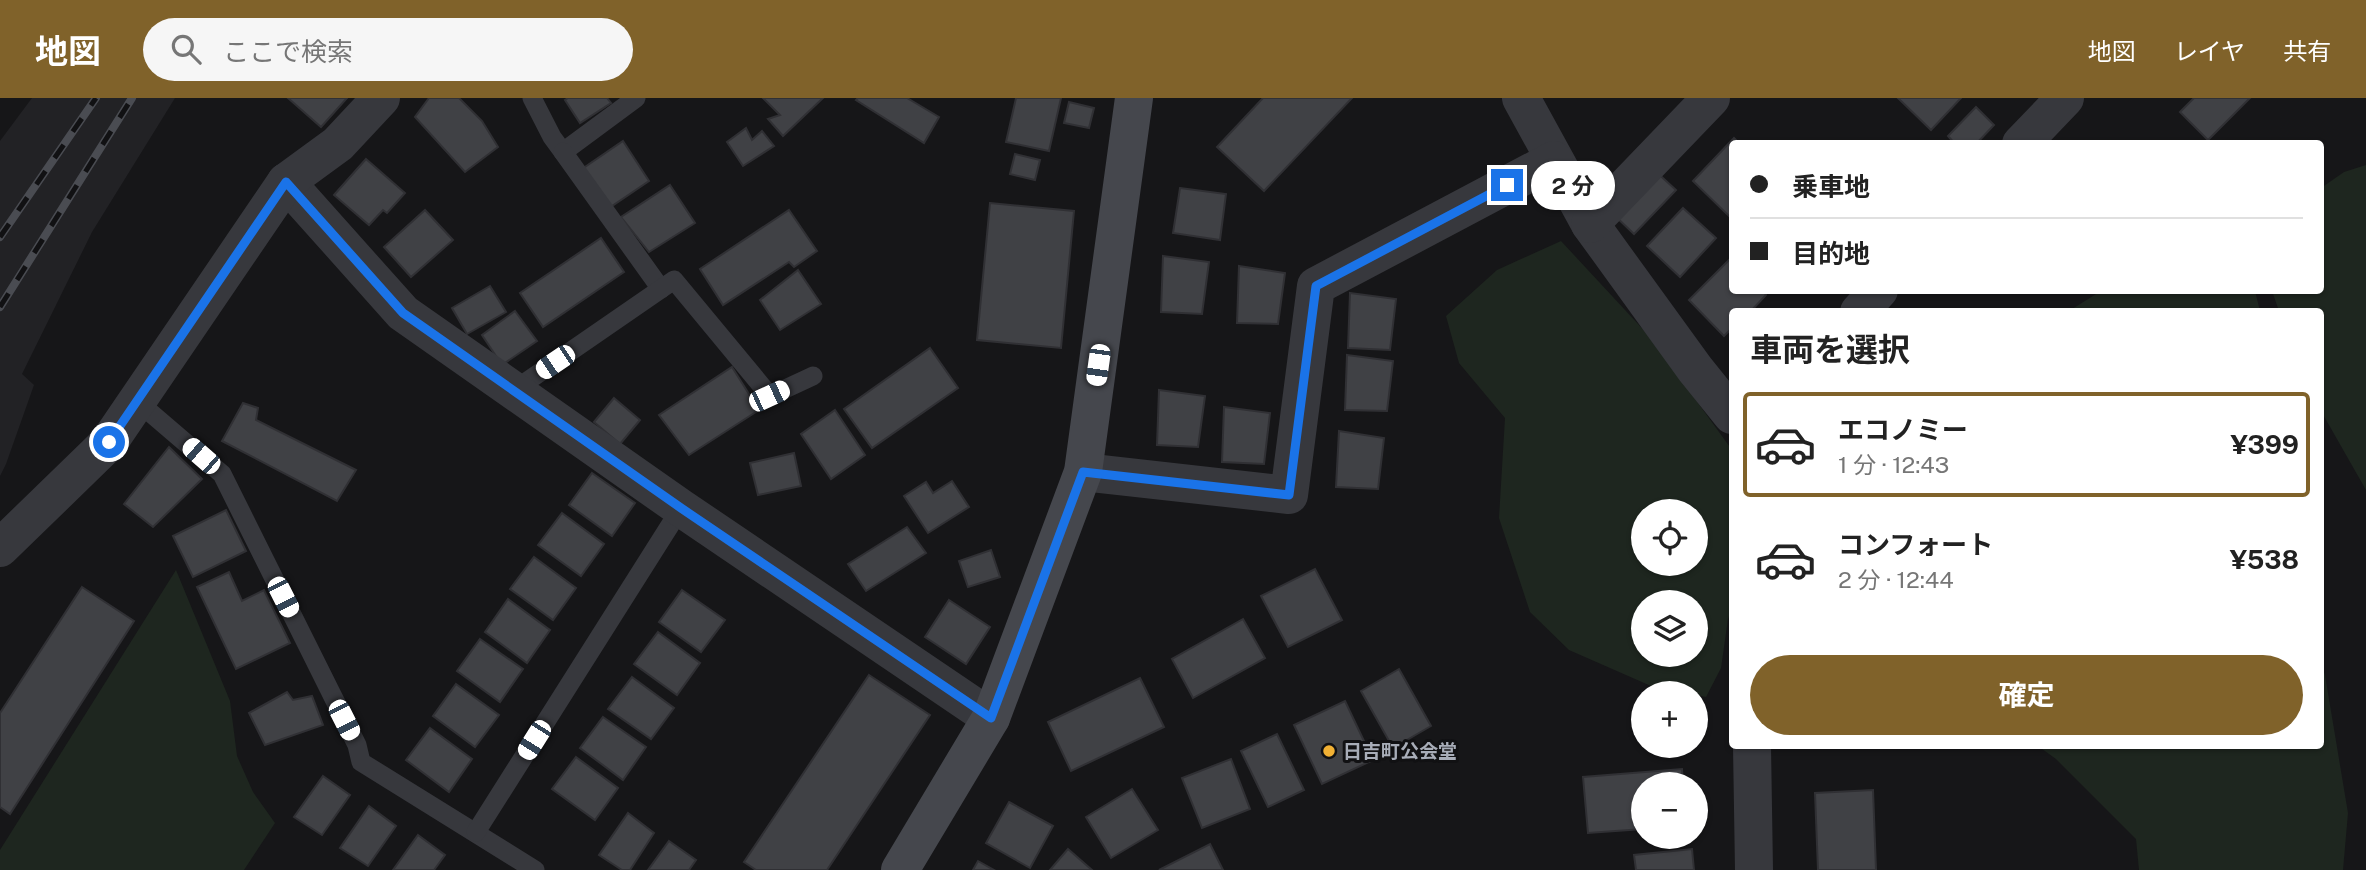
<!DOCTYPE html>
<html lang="ja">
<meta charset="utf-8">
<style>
body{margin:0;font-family:"Public Sans","Noto Sans JP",sans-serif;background:#f6f6f6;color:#222;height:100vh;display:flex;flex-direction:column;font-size:26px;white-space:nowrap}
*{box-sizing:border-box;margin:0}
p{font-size:23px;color:#767676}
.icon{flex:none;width:38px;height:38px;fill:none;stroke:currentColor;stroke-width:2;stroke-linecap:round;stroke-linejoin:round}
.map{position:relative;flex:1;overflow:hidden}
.panel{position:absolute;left:1729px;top:210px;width:595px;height:441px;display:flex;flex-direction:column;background:#fff;border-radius:7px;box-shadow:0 2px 5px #0004}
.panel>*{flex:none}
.top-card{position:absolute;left:1729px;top:42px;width:595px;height:154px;border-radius:7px;box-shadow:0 2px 5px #0004;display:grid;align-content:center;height:154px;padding:0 21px;background:#fff}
.controls{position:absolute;left:1631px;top:401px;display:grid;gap:14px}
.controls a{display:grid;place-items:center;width:77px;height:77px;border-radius:50%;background:#fff;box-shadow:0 2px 5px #0004;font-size:35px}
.end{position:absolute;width:32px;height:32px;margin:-16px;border:9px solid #1a73e8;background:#fff;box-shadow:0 0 0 4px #fff}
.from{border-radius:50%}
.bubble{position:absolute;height:49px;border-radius:24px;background:#fff;box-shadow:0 2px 5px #0004;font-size:23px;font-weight:700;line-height:49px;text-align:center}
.car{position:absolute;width:21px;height:42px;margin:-21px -10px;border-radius:9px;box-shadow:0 0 5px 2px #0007;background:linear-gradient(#fff 24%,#345 0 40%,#fff 0 76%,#345 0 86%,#fff 0)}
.top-card b{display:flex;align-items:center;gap:24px;height:66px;font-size:26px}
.top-card b+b{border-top:2px solid #e0e0e0}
.top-card i{width:18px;height:18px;background:#222}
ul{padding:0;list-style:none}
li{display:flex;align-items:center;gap:21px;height:105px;margin:0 14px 10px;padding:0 7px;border:4px solid transparent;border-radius:7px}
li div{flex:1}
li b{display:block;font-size:26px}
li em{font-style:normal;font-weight:700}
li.current{border-color:#80622a}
li>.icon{width:63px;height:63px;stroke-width:1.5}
h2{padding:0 21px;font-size:32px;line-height:84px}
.action{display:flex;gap:14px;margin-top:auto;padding:14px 21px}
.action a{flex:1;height:80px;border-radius:42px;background:#80622a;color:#fff;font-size:28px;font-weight:700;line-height:80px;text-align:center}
header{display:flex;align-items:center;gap:42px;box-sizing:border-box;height:98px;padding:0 35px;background:#80622a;color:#fff}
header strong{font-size:33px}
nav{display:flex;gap:38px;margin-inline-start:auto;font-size:24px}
.search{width:490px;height:63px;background:#f6f6f6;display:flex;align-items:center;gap:18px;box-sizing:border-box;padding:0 24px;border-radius:38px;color:#767676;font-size:26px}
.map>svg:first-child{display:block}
.built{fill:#222225}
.green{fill:#1e261f;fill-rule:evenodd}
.building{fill:#404145;stroke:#303034;stroke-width:2}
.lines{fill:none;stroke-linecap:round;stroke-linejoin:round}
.lane{stroke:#37383d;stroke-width:19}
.street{stroke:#37383d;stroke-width:38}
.secondary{stroke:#45474d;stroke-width:38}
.rail-casing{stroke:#4a4c52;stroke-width:8}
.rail{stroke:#111113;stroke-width:5;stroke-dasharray:16;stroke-linecap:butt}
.route{stroke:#1a73e8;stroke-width:9}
.poi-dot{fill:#f2b134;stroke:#111113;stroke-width:2.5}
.labels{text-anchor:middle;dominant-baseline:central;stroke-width:6;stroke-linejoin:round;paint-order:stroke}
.poi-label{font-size:19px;font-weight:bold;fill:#a8adb8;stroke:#111113;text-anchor:start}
</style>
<header>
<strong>地図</strong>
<div class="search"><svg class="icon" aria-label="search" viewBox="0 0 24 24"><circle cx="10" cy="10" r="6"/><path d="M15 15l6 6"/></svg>ここで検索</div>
<nav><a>地図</a><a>レイヤ</a><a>共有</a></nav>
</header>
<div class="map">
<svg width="2366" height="772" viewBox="0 0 2366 772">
<rect width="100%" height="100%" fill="#161618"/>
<polygon class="built" points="32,0 175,0 92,134 22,276 34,287 6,366 0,378 0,43"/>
<g class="green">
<polygon points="2366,67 2366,392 2321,313 2320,214 2279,213 2272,193 2320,192 2321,90 2344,74"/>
<path d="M 1561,143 L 1651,240 L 1732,352 L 1732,509 L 1728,521 L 1721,570 L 1706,599 L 1651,588 L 1569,552 L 1530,514 L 1499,420 L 1505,320 L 1459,265 L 1446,218 L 1497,172 ZM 1643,413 L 1696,413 L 1696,466 L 1643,466 ZM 1643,504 L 1696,504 L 1696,556 L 1643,556 Z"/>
<polygon points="2101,193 2255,193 2260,213 2069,213"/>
<polygon points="176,472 230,603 237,658 253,694 275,725 244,772 0,772 0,752"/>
<polygon points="2321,566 2325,577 2348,715 2343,772 2139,772 2136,741 2056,661 2038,648 2320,648"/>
</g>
<g class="building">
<polygon points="288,0 347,0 321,29"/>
<polygon points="429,0 459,0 482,23 498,49 465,74 415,19"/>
<polygon points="568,0 607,0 611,5 580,25 565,2"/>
<polygon points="763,0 823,0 783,38 768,21 780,17"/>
<polygon points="858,0 907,0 939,19 924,45 856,2"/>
<polygon points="1016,0 1061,0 1049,53 1006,44"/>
<polygon points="1263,0 1352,0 1264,93 1217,49"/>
<polygon points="1898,0 1961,0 1931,32"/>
<polygon points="2194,0 2250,0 2208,42 2180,14"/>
<polygon points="1069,4 1094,10 1089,30 1064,25"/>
<polygon points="1976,9 1994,27 1976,46 1955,46 1948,38"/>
<polygon points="746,30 752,42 762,33 774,48 743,68 727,44"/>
<polygon points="1734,40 1740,46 1732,46 1732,121 1693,83"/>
<polygon points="623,43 649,83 609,110 582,71"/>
<polygon points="1015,56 1040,62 1035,82 1010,76"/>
<polygon points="366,61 405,95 387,115 383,112 369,127 334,97"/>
<polygon points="1653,71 1676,92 1634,136 1612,115"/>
<polygon points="670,87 695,125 649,154 621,119"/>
<polygon points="1180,90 1226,96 1220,142 1173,135"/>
<polygon points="990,105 1074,113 1061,250 977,242"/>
<polygon points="1683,110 1716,140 1680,179 1647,148"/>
<polygon points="425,112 453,142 411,179 384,149"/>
<polygon points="789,112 817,153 794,169 789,164 723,207 700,171"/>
<polygon points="601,140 624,174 543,229 520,195"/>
<polygon points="1163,158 1209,164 1202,216 1161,214"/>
<polygon points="1730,161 1732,163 1732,192 1762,192 1766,197 1750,214 1732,214 1732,230 1724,238 1689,202"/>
<polygon points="1239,168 1285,175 1278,226 1237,225"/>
<polygon points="798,172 821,206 780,232 760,202"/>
<polygon points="490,188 506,214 467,236 452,210"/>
<polygon points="1350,195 1396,201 1390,252 1348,250"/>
<polygon points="515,213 537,243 502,267 482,237"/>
<polygon points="930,250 958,290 872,350 844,311"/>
<polygon points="1347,257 1393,263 1387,313 1345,312"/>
<polygon points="732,269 759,312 689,357 659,317"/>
<polygon points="1159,292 1205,298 1198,349 1157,347"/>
<polygon points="614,300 640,322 620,346 594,324"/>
<polygon points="243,305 258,310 256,322 356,372 337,403 222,343"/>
<polygon points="1224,309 1270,315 1264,366 1222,364"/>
<polygon points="835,312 865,357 831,381 801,336"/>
<polygon points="1339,333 1384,340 1378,391 1336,389"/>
<polygon points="169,349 202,381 153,429 124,406"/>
<polygon points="794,355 801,388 758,397 750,365"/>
<polygon points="592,375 635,405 612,438 569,407"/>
<polygon points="952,383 969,409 928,435 904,398 926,384 933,395"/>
<polygon points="226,412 246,453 193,479 173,438"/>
<polygon points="562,415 604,446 581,478 538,447"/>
<polygon points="907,429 926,455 866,493 848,466"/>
<polygon points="991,452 1000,479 968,489 959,463"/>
<polygon points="534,459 576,490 553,522 510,491"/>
<polygon points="1315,471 1342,522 1288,549 1261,498"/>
<polygon points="229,474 242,503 264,492 290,545 236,571 197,489"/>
<polygon points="82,489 134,523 10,716 0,709 0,615"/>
<polygon points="682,492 725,522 701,554 659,524"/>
<polygon points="508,501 550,532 527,565 485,534"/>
<polygon points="949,502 990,529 966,566 925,539"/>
<polygon points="1243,521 1265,560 1193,600 1172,561"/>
<polygon points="658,534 700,565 677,597 634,566"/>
<polygon points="480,541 523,571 500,604 457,573"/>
<polygon points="1399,571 1431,628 1393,650 1361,593"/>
<polygon points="869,577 930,617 827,772 756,772 744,764"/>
<polygon points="632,579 674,610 651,641 608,611"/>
<polygon points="1140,580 1164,629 1071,673 1048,624"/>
<polygon points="456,586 499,617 475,649 433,618"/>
<polygon points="287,594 293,602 312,598 323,627 265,647 249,615"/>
<polygon points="1345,603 1373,662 1322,686 1294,627"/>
<polygon points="603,619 646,649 623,682 580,650"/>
<polygon points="430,630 472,661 449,694 406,662"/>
<polygon points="1277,636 1304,692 1268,709 1241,653"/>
<polygon points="576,659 618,690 595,722 552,691"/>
<polygon points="1231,661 1250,711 1202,730 1182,680"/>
<polygon points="1682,671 1683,686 1643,686 1643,731 1588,735 1583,679"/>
<polygon points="323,678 350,697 322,737 294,719"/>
<polygon points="1132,691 1158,732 1111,760 1086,719"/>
<polygon points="1873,692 1876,772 1818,772 1815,695"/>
<polygon points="1009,704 1053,728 1030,770 986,745"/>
<polygon points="369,708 396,728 368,768 340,750"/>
<polygon points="628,715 654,735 630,772 622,772 599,757"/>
<polygon points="418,737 445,757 434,772 393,772"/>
<polygon points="669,743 696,762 689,772 648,772"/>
<polygon points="1210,746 1223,772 1159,772"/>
<polygon points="1068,751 1092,772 1050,772"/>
<polygon points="1692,751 1694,772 1636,772 1634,757"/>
<polygon points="978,763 994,772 973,772"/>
</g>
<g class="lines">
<g class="lane">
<polyline points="532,0 552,39 563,54 636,0"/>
<polyline points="563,54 661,191"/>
<polyline points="513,293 674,182 770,298 813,278"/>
<polyline points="138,304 222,376 357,647 361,664 535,772"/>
<polyline points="476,734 681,410"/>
</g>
<g class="street">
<polyline points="1521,0 1590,126 1695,271 1732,317"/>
<polyline points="2021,46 2065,0"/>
<polyline points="286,84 403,215 681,410 991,620"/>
<polyline points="1590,126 1711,0"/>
<polyline points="1859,214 1879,192"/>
<polyline points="1083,374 1289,397 1316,188 1554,62"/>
<polyline points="0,450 109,344 286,84 338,46 381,0"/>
<polyline points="1752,648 1754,772"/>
</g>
<polyline class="secondary" points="900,772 991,620 1083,374 1134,0"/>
<g class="rail-casing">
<g id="rail">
<polyline points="0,139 96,0"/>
<polyline points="0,209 132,0"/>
</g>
</g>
<use href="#rail" class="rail"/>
</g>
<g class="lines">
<polyline class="route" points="109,344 286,84 403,215 681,410 991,620 1083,374 1289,397 1316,188 1507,87"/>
</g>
<circle class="poi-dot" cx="1329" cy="653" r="7"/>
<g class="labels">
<g class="poi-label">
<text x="1343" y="653">日吉町公会堂</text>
</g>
</g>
</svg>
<div class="controls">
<a><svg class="icon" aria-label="locate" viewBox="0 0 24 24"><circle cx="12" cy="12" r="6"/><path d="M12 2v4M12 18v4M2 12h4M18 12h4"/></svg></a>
<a><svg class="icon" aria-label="layers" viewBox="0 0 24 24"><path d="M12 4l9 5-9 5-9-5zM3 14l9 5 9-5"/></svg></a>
<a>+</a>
<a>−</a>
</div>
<i class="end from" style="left:109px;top:344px"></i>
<i class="end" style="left:1507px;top:87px"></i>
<div class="bubble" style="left:1531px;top:63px;width:84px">2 分</div>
<i class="car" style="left:555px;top:264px;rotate:236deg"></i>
<i class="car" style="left:1098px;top:267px;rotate:188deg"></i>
<i class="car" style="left:769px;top:298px;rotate:65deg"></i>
<i class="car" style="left:201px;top:358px;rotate:311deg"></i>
<i class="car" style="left:283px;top:499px;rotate:153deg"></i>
<i class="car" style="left:344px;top:622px;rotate:153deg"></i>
<i class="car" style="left:534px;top:642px;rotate:212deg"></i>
<div class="top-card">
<b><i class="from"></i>乗車地</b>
<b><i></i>目的地</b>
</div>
<section class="panel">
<h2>車両を選択</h2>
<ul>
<li class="current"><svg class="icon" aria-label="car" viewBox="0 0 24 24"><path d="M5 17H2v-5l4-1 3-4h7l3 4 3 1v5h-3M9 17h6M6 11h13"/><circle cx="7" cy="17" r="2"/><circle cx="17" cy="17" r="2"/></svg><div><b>エコノミー</b><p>1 分 · 12:43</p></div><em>¥399</em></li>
<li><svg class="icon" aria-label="car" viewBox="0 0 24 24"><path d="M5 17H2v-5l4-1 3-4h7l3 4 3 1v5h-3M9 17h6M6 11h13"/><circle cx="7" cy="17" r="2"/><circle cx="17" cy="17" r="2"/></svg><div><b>コンフォート</b><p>2 分 · 12:44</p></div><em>¥538</em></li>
</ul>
<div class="action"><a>確定</a></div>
</section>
</div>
